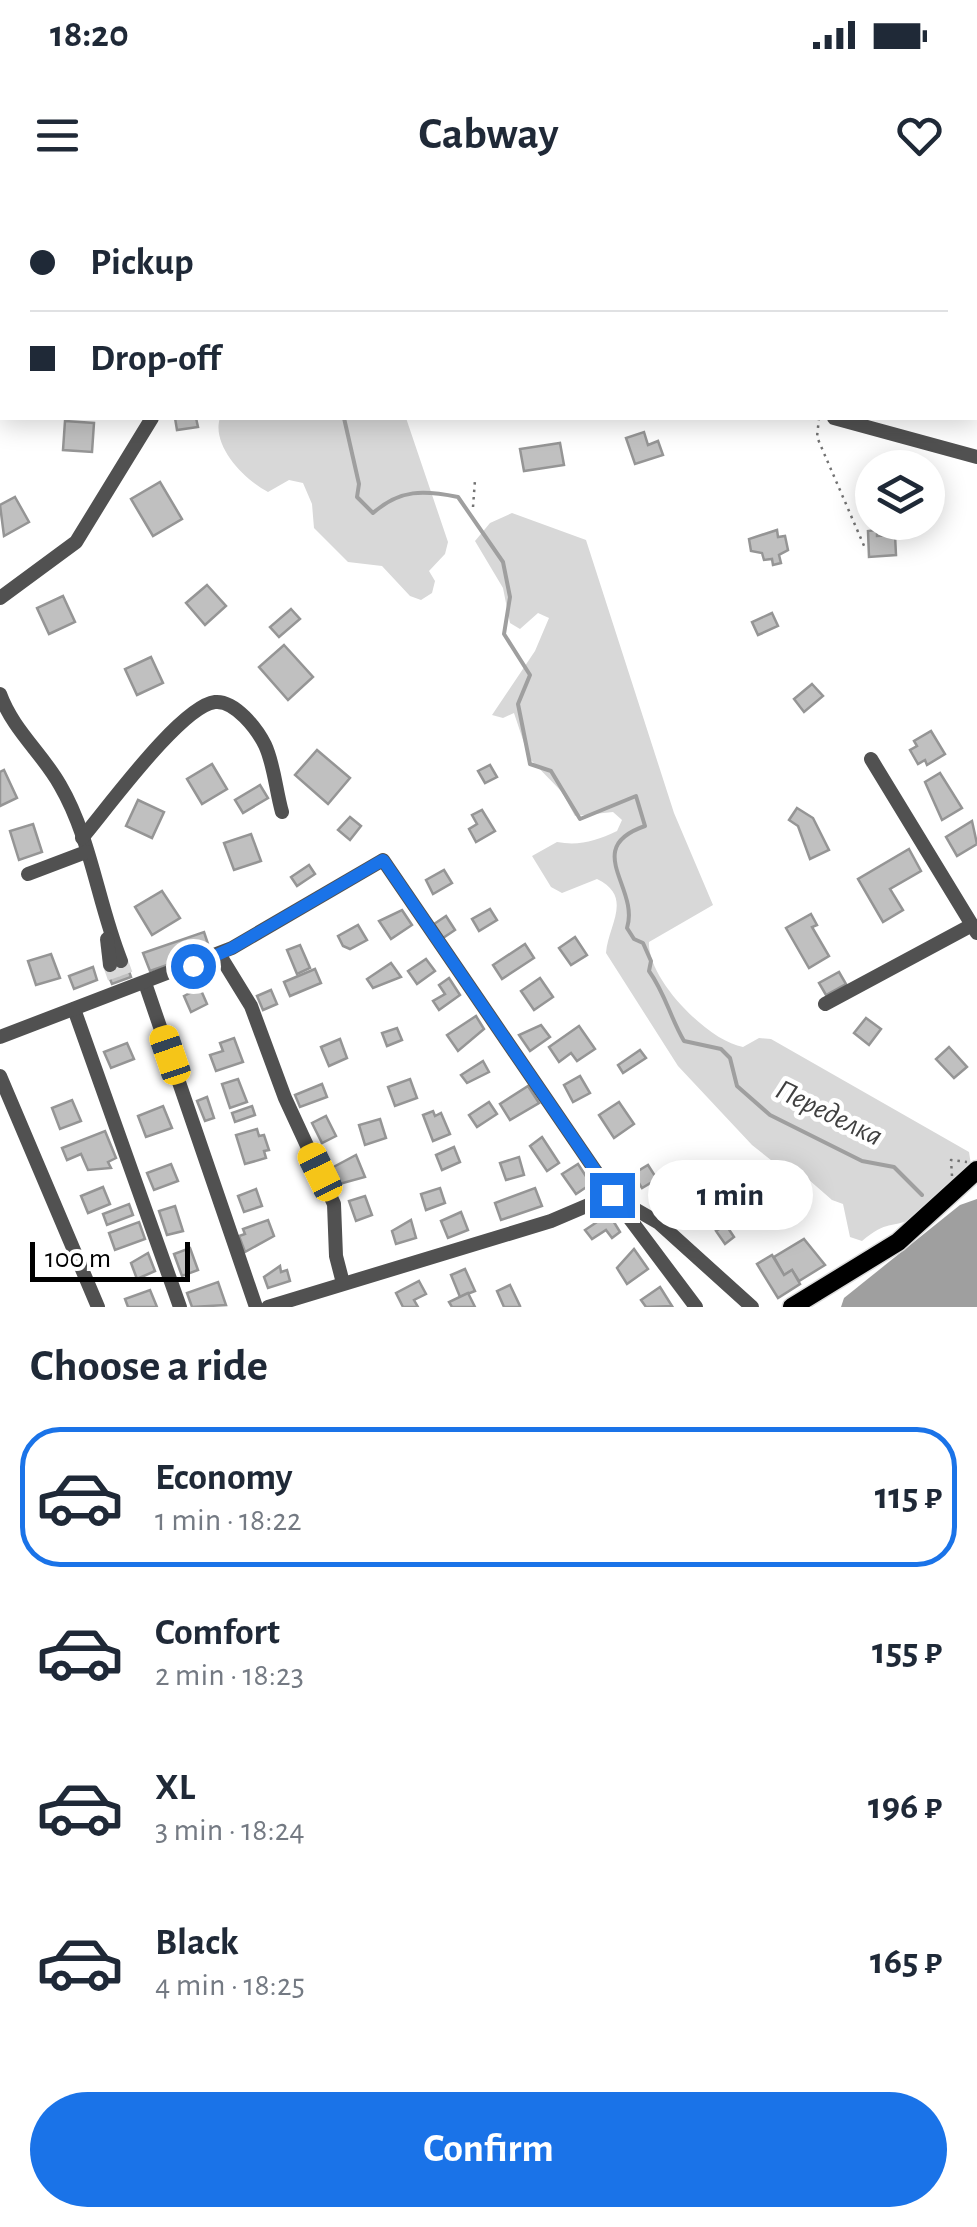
<!DOCTYPE html>
<meta charset="utf-8">
<style>
body{margin:0;font-family:"Alegreya Sans",sans-serif;background:#f2f2f3;color:#1f2937;height:100vh;display:flex;flex-direction:column;font-size:38px;white-space:nowrap}
*{box-sizing:border-box;margin:0}
p{font-size:32px;color:#747a83}
.icon{flex:none;width:55px;height:55px;fill:none;stroke:currentColor;stroke-width:2;stroke-linecap:round;stroke-linejoin:round}
.map{position:relative;height:1107px;overflow:hidden}
.details{display:flex;flex-direction:column;background:#fff;flex:1}
.details>*{flex:none}
.banner{position:absolute;left:0px;top:0px;width:978px;height:220px;box-shadow:0 5px 25px #0003;display:grid;align-content:center;height:220px;padding:0 30px;background:#fff}
.tools{position:absolute;left:855px;top:250px;display:grid;gap:20px}
.tools a{display:grid;place-items:center;width:90px;height:90px;border-radius:50%;background:#fff;box-shadow:0 5px 25px #0003;font-size:50px}
.scale{position:absolute;left:30px;bottom:25px;width:160px;box-sizing:border-box;padding-left:10px;border:5px solid #000;border-top:0;font-size:28px;line-height:35px;white-space:nowrap;color:#000;-webkit-text-stroke:8px #fff;paint-order:stroke}
.end{position:absolute;width:45px;height:45px;margin:-22px;border:12px solid #1a73e8;background:#fff;box-shadow:0 0 0 5px #fff}
.from{border-radius:50%}
.bubble{position:absolute;height:70px;border-radius:35px;background:#fff;box-shadow:0 5px 25px #0003;font-size:32px;font-weight:600;line-height:70px;text-align:center}
.car{position:absolute;width:30px;height:60px;margin:-30px -15px;border-radius:12px;box-shadow:0 0 8px 2px #0007;background:linear-gradient(#f5c518 24%,#345 0 40%,#f5c518 0 76%,#345 0 86%,#f5c518 0)}
.banner b{display:flex;align-items:center;gap:35px;height:95px;font-size:38px}
.banner b+b{border-top:2px solid #e0e1e3}
.banner i{width:25px;height:25px;background:#1f2937}
ul{padding:0;list-style:none}
li{display:flex;align-items:center;gap:30px;height:140px;margin:0 20px 15px;padding:0 10px;border:5px solid transparent;border-radius:40px}
li div{flex:1}
li b{display:block;font-size:38px}
li em{font-style:normal;font-weight:600}
li.current{border-color:#1a73e8}
li>.icon{width:90px;height:90px;stroke-width:1.5}
h2{padding:0 30px;font-size:45px;line-height:120px}
.cta{display:flex;gap:20px;margin-top:auto;padding:20px 30px}
.cta a{flex:1;height:115px;border-radius:60px;background:#1a73e8;color:#fff;font-size:40px;font-weight:600;line-height:115px;text-align:center}
.status{display:flex;justify-content:space-between;align-items:center;height:70px;padding:0 50px;background:#fff;direction:ltr}
.status svg{height:28px;fill:currentColor}
header{display:flex;justify-content:space-between;align-items:center;height:130px;padding:0 30px;background:#fff;font-size:45px;font-weight:600}
.map>svg:first-child{display:block}
.green{fill:#d8d8d8}
.water{fill:#9f9f9f}
.lines{fill:none;stroke-linecap:round;stroke-linejoin:round}
.stream{stroke:#9f9f9f;stroke-width:4}
.building{fill:#c0c0c0;stroke:#959595;stroke-width:2.5}
.minor-tunnel{stroke:#d9d9d9;stroke-width:14;stroke-dasharray:14 7;stroke-linecap:butt}
.major-casing{stroke:#dbdbdb;stroke-width:21}
.path{stroke:#737373;stroke-width:2.5;stroke-dasharray:2.5 5;stroke-linecap:butt}
.minor{stroke:#515151;stroke-width:14}
.major{stroke:#000;stroke-width:18}
.route{stroke:#1a73e8;stroke-width:12}
.labels{text-anchor:middle;dominant-baseline:central;stroke-width:9;stroke-linejoin:round;paint-order:stroke}
.water-label{font-size:30px;font-style:italic;fill:#404040;stroke:#fff}
</style>
<div class="status"><b>18:20</b><svg viewBox="0 0 49 12"><path d="M0 12V9h3v3zM5 12V6h3v6zM10 12V3h3v9zM15 12V0h3v12zM26 1h20v11H26zM47 4h2v5h-2z"/></svg></div>
<header><svg class="icon" aria-label="menu" viewBox="0 0 24 24"><path d="M4 6h16M4 12h16M4 18h16"/></svg>Cabway<svg class="icon" aria-label="heart" viewBox="0 0 24 24"><path d="M12 20l-8-8c-3-5 5-10 8-4 3-6 11-1 8 4z"/></svg></header>
<div class="map">
<svg width="977" height="1107" viewBox="0 0 977 1107">
<rect width="100%" height="100%" fill="#fff"/>
<g class="green">
<path d="M 220,218 L 406,218 L 448,342 L 445,354 L 429,371 L 435,381 L 432,393 L 421,400 L 410,396 L 382,366 L 348,362 L 314,328 L 312,304 L 303,283 L 289,280 L 268,292 C 244,280 211,245 220,218 Z"/>
<path d="M 512,313 L 586,340 L 674,613 L 713,705 L 649,742 C 647,779 708,841 743,847 L 759,838 L 771,839 L 969,952 L 971,965 C 952,986 936,1006 911,1019 C 891,1029 888,1019 862,1041 L 850,1037 L 843,1004 L 832,1000 L 793,966 L 781,968 L 752,945 L 678,866 L 606,753 C 608,725 634,697 597,679 L 562,693 L 551,687 L 532,656 L 557,642 C 579,646 596,641 617,631 L 622,620 L 613,612 L 575,616 L 562,592 L 529,558 L 514,513 L 503,518 L 492,515 L 535,451 L 549,418 L 538,413 L 520,429 L 510,423 L 503,388 L 475,341 L 490,323 Z"/>
</g>
<polygon class="water" points="977,999 977,1107 841,1107 844,1098 960,1005"/>
<g class="lines">
<g class="stream">
<polyline points="273,0 276,2"/>
<path d="M 344,218 L 359,284 L 357,297 L 373,313 C 400,289 424,290 458,297 L 503,362 L 510,397 L 504,434 L 530,475 L 518,504 L 530,564 L 551,571 L 580,619 L 636,596 L 645,626 C 581,648 640,688 627,728 L 634,739 L 643,743 L 651,761 L 649,771 C 665,793 670,817 684,841 L 721,849 L 730,858 L 737,886 L 770,915 L 862,961 L 894,967 L 922,995"/>
</g>
</g>
<g class="building">
<polygon points="175,218 196,218 198,227 177,230"/>
<polygon points="65,221 94,223 92,252 63,250"/>
<polygon points="644,232 648,245 658,241 663,255 635,264 626,238"/>
<polygon points="560,243 564,265 524,271 520,249"/>
<polygon points="160,282 182,319 153,336 131,299"/>
<polygon points="15,297 29,322 4,336 0,305"/>
<polygon points="777,330 778,337 785,336 788,350 779,355 781,363 773,365 772,359 764,360 762,353 751,351 749,339"/>
<polygon points="877,330 877,336 895,335 896,355 869,357 868,331"/>
<polygon points="207,385 226,406 205,425 186,403"/>
<polygon points="63,396 75,422 49,434 37,408"/>
<polygon points="291,409 300,419 279,437 270,427"/>
<polygon points="772,413 778,426 758,435 752,422"/>
<polygon points="284,445 313,477 288,500 259,467"/>
<polygon points="151,457 163,483 137,495 125,469"/>
<polygon points="812,484 823,496 804,512 794,499"/>
<polygon points="931,531 945,554 927,565 925,560 918,564 910,550 917,546 914,541"/>
<polygon points="317,550 350,578 328,604 295,575"/>
<polygon points="212,564 227,589 202,604 187,579"/>
<polygon points="490,565 497,577 485,583 478,571"/>
<polygon points="4,570 17,598 0,606 0,572"/>
<polygon points="940,573 962,608 942,620 925,582"/>
<polygon points="260,585 268,598 243,613 235,600"/>
<polygon points="138,600 164,612 152,638 126,626"/>
<polygon points="797,608 813,618 829,650 810,659 798,626 789,620"/>
<polygon points="482,610 495,631 476,642 469,629 477,624 472,615"/>
<polygon points="350,617 361,626 350,640 338,630"/>
<polygon points="972,621 977,644 957,656 946,637"/>
<polygon points="33,624 42,652 19,660 10,631"/>
<polygon points="251,634 261,661 234,670 224,643"/>
<polygon points="909,649 921,671 890,689 903,710 883,722 858,679"/>
<polygon points="309,665 315,674 297,686 291,677"/>
<polygon points="444,670 452,683 433,694 426,680"/>
<polygon points="162,691 180,718 152,735 135,707"/>
<polygon points="490,709 497,720 479,731 472,719"/>
<polygon points="402,710 412,725 391,739 379,721"/>
<polygon points="811,714 817,725 812,727 829,756 809,768 786,728"/>
<polygon points="446,716 455,730 443,738 434,724"/>
<polygon points="358,725 367,740 350,749 343,746 338,736"/>
<polygon points="204,732 210,750 150,771 143,753"/>
<polygon points="575,737 587,755 571,765 559,748"/>
<polygon points="525,744 534,758 502,779 493,765"/>
<polygon points="300,745 310,768 297,774 287,750"/>
<polygon points="51,754 60,778 36,785 28,761"/>
<polygon points="426,759 435,771 417,784 408,771"/>
<polygon points="125,760 131,777 112,784 105,767"/>
<polygon points="391,763 401,777 373,788 367,779"/>
<polygon points="93,767 97,780 74,789 69,776"/>
<polygon points="315,769 321,783 290,796 284,782"/>
<polygon points="839,772 846,784 826,795 819,783"/>
<polygon points="449,778 460,795 439,810 433,801 445,794 439,785"/>
<polygon points="540,778 553,797 534,810 521,791"/>
<polygon points="200,788 207,804 191,812 184,796"/>
<polygon points="271,790 277,804 263,810 257,796"/>
<polygon points="476,816 484,829 458,851 447,835"/>
<polygon points="866,818 881,829 869,845 854,833"/>
<polygon points="541,825 550,837 530,851 519,835"/>
<polygon points="579,826 595,849 577,861 571,853 559,862 549,847"/>
<polygon points="397,828 402,840 387,846 382,833"/>
<polygon points="234,838 243,862 216,871 210,855 223,851 220,843"/>
<polygon points="340,839 347,858 329,866 321,847"/>
<polygon points="127,843 134,859 111,868 104,852"/>
<polygon points="949,847 967,867 954,878 936,859"/>
<polygon points="640,850 646,858 623,873 618,865"/>
<polygon points="483,861 489,872 467,883 461,875"/>
<polygon points="580,876 590,893 573,902 564,885"/>
<polygon points="238,879 247,902 230,908 222,884"/>
<polygon points="410,879 417,898 395,906 388,887"/>
<polygon points="322,884 327,897 300,907 295,895"/>
<polygon points="528,886 539,903 510,920 500,904"/>
<polygon points="207,897 214,918 205,921 197,901"/>
<polygon points="72,900 81,921 60,929 52,908"/>
<polygon points="489,902 497,914 477,927 469,915"/>
<polygon points="619,902 634,924 614,938 599,915"/>
<polygon points="163,906 172,928 146,937 138,916"/>
<polygon points="252,906 255,915 235,922 232,913"/>
<polygon points="433,911 435,916 441,913 450,934 433,941 423,915"/>
<polygon points="326,916 336,936 322,943 312,923"/>
<polygon points="380,919 386,938 365,945 359,925"/>
<polygon points="257,929 259,936 264,935 269,950 264,951 266,958 245,964 236,935"/>
<polygon points="105,931 116,958 108,962 111,968 88,970 81,954 67,960 62,948"/>
<polygon points="542,937 559,963 547,971 530,946"/>
<polygon points="454,947 460,962 442,970 436,955"/>
<polygon points="356,955 365,977 332,986 326,971"/>
<polygon points="519,957 524,975 506,980 500,963"/>
<polygon points="171,964 178,981 154,990 147,973"/>
<polygon points="578,964 591,984 576,994 562,974"/>
<polygon points="648,965 657,979 642,988 633,974"/>
<polygon points="103,987 110,1004 88,1013 81,996"/>
<polygon points="440,988 445,1003 426,1010 421,994"/>
<polygon points="535,988 542,1006 501,1020 495,1003"/>
<polygon points="256,989 262,1006 244,1012 238,996"/>
<polygon points="695,992 704,1006 684,1020 675,1006"/>
<polygon points="365,996 372,1015 356,1021 349,1001"/>
<polygon points="129,1004 133,1015 107,1025 103,1014"/>
<polygon points="175,1006 183,1031 167,1035 159,1011"/>
<polygon points="461,1012 468,1030 448,1038 441,1021"/>
<polygon points="609,1014 620,1032 612,1038 606,1030 592,1039 585,1030"/>
<polygon points="268,1020 274,1036 245,1052 239,1036 245,1034 243,1029"/>
<polygon points="411,1020 416,1038 396,1044 392,1031"/>
<polygon points="139,1022 145,1039 115,1050 109,1033"/>
<polygon points="726,1025 734,1037 725,1044 716,1031"/>
<polygon points="804,1039 825,1065 799,1081 792,1070 784,1075 774,1057"/>
<polygon points="190,1048 198,1070 182,1076 174,1054"/>
<polygon points="634,1049 648,1069 627,1084 617,1068"/>
<polygon points="148,1053 155,1071 137,1079 131,1063"/>
<polygon points="772,1055 784,1075 792,1070 800,1084 778,1098 757,1064"/>
<polygon points="280,1066 281,1072 287,1070 290,1081 268,1088 264,1077"/>
<polygon points="465,1069 475,1091 460,1097 451,1075"/>
<polygon points="419,1081 426,1094 414,1100 418,1107 403,1107 396,1093"/>
<polygon points="218,1082 226,1105 192,1107 187,1093"/>
<polygon points="510,1085 520,1106 518,1107 504,1107 497,1091"/>
<polygon points="660,1087 672,1106 646,1107 641,1100"/>
<polygon points="150,1090 157,1107 128,1107 125,1099"/>
<polygon points="468,1093 475,1107 452,1107 449,1102"/>
</g>
<g class="lines">
<g class="minor-tunnel">
<polyline points="121,761 127,778"/>
<polyline points="110,765 116,782"/>
</g>
<g class="major-casing">
<polyline id="major" points="792,1107 898,1042 977,970"/>
</g>
<g class="path">
<polyline points="819,218 817,237 865,348"/>
<polyline points="473,307 475,280"/>
<polyline points="952,976 951,960 967,962"/>
</g>
<g class="minor">
<polyline points="498,0 500,2"/>
<polyline points="730,0 731,2"/>
<polyline points="0,53 2,60"/>
<polyline points="0,71 2,71"/>
<polyline points="834,218 977,257"/>
<polyline points="0,398 76,342 152,218"/>
<path d="M 0,494 C 13,530 42,553 60,585 C 91,638 98,704 121,761"/>
<polyline points="871,559 977,733"/>
<path d="M 82,638 C 106,610 181,506 215,502 C 235,500 257,529 265,545 C 274,564 276,591 282,612"/>
<polyline points="28,674 86,652"/>
<polyline points="107,739 110,765"/>
<polyline points="219,754 251,806 285,898 334,1004 336,1056 343,1083"/>
<polyline points="145,783 256,1107"/>
<polyline points="825,804 972,725"/>
<polyline points="74,809 180,1107"/>
<polyline points="0,837 232,748 383,660 612,995 696,1107"/>
<polyline points="0,876 98,1107"/>
<polyline points="621,1001 659,1023 752,1107"/>
<polyline points="268,1107 551,1021 612,995"/>
</g>
<use href="#major" class="major"/>
</g>
<g class="lines">
<polyline class="route" points="193,766 232,748 383,660 612,995"/>
</g>
<g class="labels">
<g class="water-label">
<text transform="translate(829 913) rotate(26)">Переделка</text>
</g>
</g>
</svg>
<div class="tools">
<a><svg class="icon" aria-label="layers" viewBox="0 0 24 24"><path d="M12 4l9 5-9 5-9-5zM3 14l9 5 9-5"/></svg></a>
</div>
<div class="scale">100 m</div>
<i class="end from" style="left:193px;top:766px"></i>
<i class="end" style="left:612px;top:995px"></i>
<div class="bubble" style="left:648px;top:960px;width:165px">1 min</div>
<i class="car" style="left:170px;top:855px;rotate:341deg"></i>
<i class="car" style="left:320px;top:972px;rotate:334deg"></i>
<div class="banner">
<b><i class="from"></i>Pickup</b>
<b><i></i>Drop-off</b>
</div>
</div>
<section class="details">
<h2>Choose a ride</h2>
<ul>
<li class="current"><svg class="icon" aria-label="car" viewBox="0 0 24 24"><path d="M5 17H2v-5l4-1 3-4h7l3 4 3 1v5h-3M9 17h6M6 11h13"/><circle cx="7" cy="17" r="2"/><circle cx="17" cy="17" r="2"/></svg><div><b>Economy</b><p>1 min · 18:22</p></div><em>115 ₽</em></li>
<li><svg class="icon" aria-label="car" viewBox="0 0 24 24"><path d="M5 17H2v-5l4-1 3-4h7l3 4 3 1v5h-3M9 17h6M6 11h13"/><circle cx="7" cy="17" r="2"/><circle cx="17" cy="17" r="2"/></svg><div><b>Comfort</b><p>2 min · 18:23</p></div><em>155 ₽</em></li>
<li><svg class="icon" aria-label="car" viewBox="0 0 24 24"><path d="M5 17H2v-5l4-1 3-4h7l3 4 3 1v5h-3M9 17h6M6 11h13"/><circle cx="7" cy="17" r="2"/><circle cx="17" cy="17" r="2"/></svg><div><b>XL</b><p>3 min · 18:24</p></div><em>196 ₽</em></li>
<li><svg class="icon" aria-label="car" viewBox="0 0 24 24"><path d="M5 17H2v-5l4-1 3-4h7l3 4 3 1v5h-3M9 17h6M6 11h13"/><circle cx="7" cy="17" r="2"/><circle cx="17" cy="17" r="2"/></svg><div><b>Black</b><p>4 min · 18:25</p></div><em>165 ₽</em></li>
</ul>
<div class="cta"><a>Confirm</a></div>
</section>
